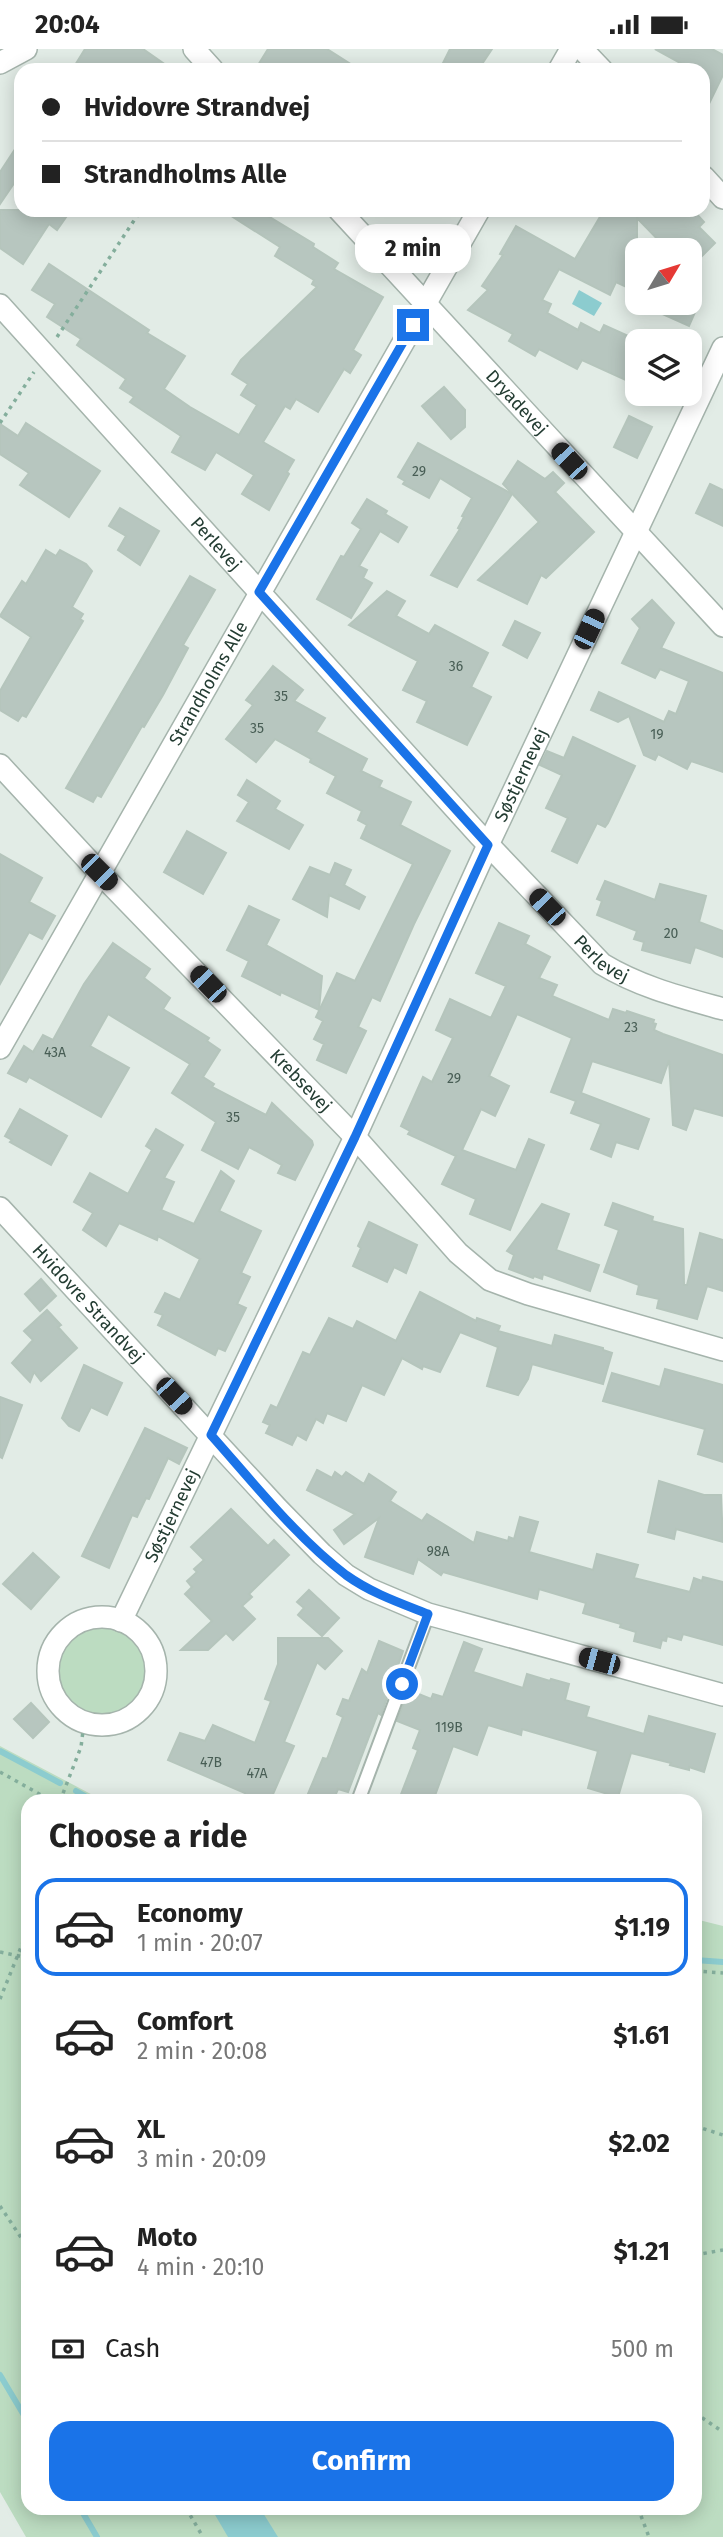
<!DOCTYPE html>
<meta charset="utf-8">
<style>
body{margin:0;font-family:"Fira Sans",sans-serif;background:#f2f2f2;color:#222;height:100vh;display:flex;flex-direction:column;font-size:26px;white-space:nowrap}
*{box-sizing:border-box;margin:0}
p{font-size:23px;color:#767676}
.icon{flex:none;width:38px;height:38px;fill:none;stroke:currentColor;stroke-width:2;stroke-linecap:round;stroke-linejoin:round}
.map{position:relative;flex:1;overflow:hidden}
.panel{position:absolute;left:21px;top:1745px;width:681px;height:721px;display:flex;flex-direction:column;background:#fff;border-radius:21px;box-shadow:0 4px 18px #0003}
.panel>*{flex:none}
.hud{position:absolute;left:14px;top:14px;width:696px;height:154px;border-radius:21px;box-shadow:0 4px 18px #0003;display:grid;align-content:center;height:154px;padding:0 28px;background:#fff}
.needle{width:46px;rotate:52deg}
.fabs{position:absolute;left:625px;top:189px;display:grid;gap:14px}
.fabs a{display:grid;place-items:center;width:77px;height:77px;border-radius:14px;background:#fff;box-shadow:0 4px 18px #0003;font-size:35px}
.end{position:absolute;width:32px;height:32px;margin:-16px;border:9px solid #1a73e8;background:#fff;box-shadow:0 0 0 4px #fff}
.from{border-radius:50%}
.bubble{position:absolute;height:49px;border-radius:21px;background:#fff;box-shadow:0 4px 18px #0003;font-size:23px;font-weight:700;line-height:49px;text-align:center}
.car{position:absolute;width:21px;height:42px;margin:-21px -10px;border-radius:9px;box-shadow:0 0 5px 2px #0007;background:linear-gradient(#222 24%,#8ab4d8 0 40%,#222 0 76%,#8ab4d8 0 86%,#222 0)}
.hud b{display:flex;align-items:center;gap:24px;height:66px;font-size:26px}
.hud b+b{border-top:2px solid #e0e0e0}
.hud i{width:18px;height:18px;background:#222}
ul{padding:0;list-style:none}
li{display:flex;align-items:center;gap:21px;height:98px;margin:0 14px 10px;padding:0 14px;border:4px solid transparent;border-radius:21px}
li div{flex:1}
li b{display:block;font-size:26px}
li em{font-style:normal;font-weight:700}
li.current{border-color:#1a73e8}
li>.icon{width:63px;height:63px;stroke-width:1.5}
h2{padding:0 28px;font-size:32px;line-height:84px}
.pay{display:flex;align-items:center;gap:18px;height:77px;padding:0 28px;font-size:26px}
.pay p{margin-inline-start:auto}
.primary-button{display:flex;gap:14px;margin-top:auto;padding:14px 28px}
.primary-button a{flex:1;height:80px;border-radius:21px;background:#1a73e8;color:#fff;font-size:28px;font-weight:700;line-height:80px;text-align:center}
.status{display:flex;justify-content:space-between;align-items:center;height:49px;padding:0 35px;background:#fff;direction:ltr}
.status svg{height:19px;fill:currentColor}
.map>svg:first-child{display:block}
.green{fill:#bcdcc1}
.water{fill:#8ccccf}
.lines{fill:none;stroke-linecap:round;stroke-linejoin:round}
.stream{stroke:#8ccccf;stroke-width:6}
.building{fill:#b7c6bf;stroke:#b5c5bc;stroke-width:2}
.service-casing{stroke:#a5b4ac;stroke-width:16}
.minor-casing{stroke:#a5b4ac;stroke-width:24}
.path{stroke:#84ae9c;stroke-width:3.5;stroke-dasharray:3.5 5;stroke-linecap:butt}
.service{stroke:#fff;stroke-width:12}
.minor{stroke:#fff;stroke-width:21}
.route{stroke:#1a73e8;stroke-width:9}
.labels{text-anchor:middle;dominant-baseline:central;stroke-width:5;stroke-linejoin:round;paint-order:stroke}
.number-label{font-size:14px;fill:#485e55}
.street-label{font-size:18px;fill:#233c32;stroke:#f2f8f5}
</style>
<div class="status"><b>20:04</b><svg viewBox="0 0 49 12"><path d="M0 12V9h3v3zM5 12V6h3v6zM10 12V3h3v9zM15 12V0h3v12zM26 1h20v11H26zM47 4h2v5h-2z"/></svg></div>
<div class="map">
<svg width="723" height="2488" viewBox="0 0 723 2488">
<rect width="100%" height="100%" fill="#e2ece6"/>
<g class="green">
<circle cx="100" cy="1622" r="45"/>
<polygon points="0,1697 104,1752 28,1752 28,2459 695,2459 695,1870 723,1877 723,2488 26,2488 0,2443"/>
</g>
<g class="water">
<polygon points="579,241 602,254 594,267 572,255"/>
<polygon points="211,2459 260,2459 278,2488 228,2488"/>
</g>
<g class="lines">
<g class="stream">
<polyline points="0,1702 60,1734"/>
<polyline points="76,1742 94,1752"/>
<polyline points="695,1911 723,1913"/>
<polyline points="0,2326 28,2373"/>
<polyline points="80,2459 97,2488"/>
</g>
</g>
<g class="building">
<polygon points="85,0 143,0 173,21 72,21"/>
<polygon points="268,0 327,0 360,21 255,21"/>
<polygon points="450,0 492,0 478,21 451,21 442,16"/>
<polygon points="655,0 712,0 723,6 723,26 704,65 704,21 693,21"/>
<polygon points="21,91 21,124 0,155 0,123"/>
<polygon points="0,161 71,161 57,181 49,175 23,215 0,199"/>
<polygon points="222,161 258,161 314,195 313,198 338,214 334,220 383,248 353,301 361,306 350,324 344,320 318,363 296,350 290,360 285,357 263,393 294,411 287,423 289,425 269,461 242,445 254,426 216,403 205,421 172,403 181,387 130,353 134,348 120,339 126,330 77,296 81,290 47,268 55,255 32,241 49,215 149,281 147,284 185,307 164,340 190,358 239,386 257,356 241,346 248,335 232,325 241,311 317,238 312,235 314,231 275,207 280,198"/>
<polygon points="604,161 693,161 704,173 699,178 715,194 690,219 690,201 668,201 637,169 637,243 616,233 610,246 559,220 542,251 551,255 547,264 578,281 581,274 600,284 604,276 637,291 637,318 630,333 582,311 577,320 539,300 535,307 509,292 513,285 468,261 488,241 482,237 503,206 500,205 516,177 575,210"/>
<polygon points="638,254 699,254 689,277"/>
<polygon points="444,338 465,361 465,378 451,390 422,357"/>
<polygon points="629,367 652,378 637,409 614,398"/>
<polygon points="26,374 100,422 69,468 20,436 29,424 0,405 0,375 18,387"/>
<polygon points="418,394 512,445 457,538 431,526 460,480 458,479 464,468 462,467 472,449 440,429 429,449 403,435 405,432 398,428"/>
<polygon points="518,412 545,430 553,423 564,434 555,443 594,483 546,529 541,526 527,555 478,531 539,473 503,435"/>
<polygon points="710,435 723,441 723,477 696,464"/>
<polygon points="367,450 387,462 385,465 407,478 398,493 380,482 359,517 367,521 363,529 372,534 351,569 317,550 341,507 344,508 361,480 352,474"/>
<polygon points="120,459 159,482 140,516 118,501 126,487 109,477"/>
<polygon points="46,501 56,507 60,501 86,515 92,522 72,558 83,565 80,570 83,572 26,668 22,666 18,672 0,661 0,642 31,588 0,567 22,532 26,535"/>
<polygon points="190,527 215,541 183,596 188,599 163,646 144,678 142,677 101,748 97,746 93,753 66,739"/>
<polygon points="387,542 405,552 396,567 429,585 435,576 488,604 471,638 491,648 467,696 417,673 427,652 403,641 418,612 349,576"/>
<polygon points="652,551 674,574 661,599 723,624 723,723 691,712 687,720 658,705 655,711 644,706 629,667 618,673 591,661 599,643 664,673 669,662 676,665 689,632 660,620 655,629 622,614 640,579 632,570"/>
<polygon points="515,572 540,584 527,609 503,596"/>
<polygon points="273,617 303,641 294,652 325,669 316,683 367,710 361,722 382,732 379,738 411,753 400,776 450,802 414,875 380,952 372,948 358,978 366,982 346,1024 317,1011 324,995 314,990 323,972 316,968 337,924 355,932 413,815 361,789 367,776 358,771 362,762 327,744 336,727 310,713 311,710 275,690 256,713 226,690 253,656 246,651"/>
<polygon points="573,688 635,717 608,774 605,778 597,774 577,814 552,802 568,769 546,759 562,726 540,716 547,702 564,709"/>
<polygon points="247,731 280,752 275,760 303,776 289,800 237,772 249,753 238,746"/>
<polygon points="187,782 226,804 203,845 164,823"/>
<polygon points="0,805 42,829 29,853 55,867 42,890 29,883 0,935"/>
<polygon points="335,814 351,821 344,836 365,848 359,860 329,846 327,868 293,850 310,818 330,826"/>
<polygon points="605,832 655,851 660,835 706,847 699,873 723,882 723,908 695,898 690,914 642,901 644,893 634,890 637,882 597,866 602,852 597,850"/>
<polygon points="249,857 279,871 266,896 322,927 319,961 281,943 280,946 242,927 249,912 227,901"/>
<polygon points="499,874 529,887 525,895 550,908 539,929 557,936 552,947 609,971 613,960 626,964 627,962 654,971 653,974 656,975 654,981 663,985 723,1006 723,1067 694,1059 686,1081 673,1076 669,1011 661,1034 592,1012 581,1044 649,1070 638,1100 616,1093 611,1108 591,1100 601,1075 571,1064 576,1052 551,1043 572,989 517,965 489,1027 509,1037 495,1067 481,1060 462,1101 516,1121 529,1090 544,1096 510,1181 470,1165 476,1150 442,1135 456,1107 408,1085 410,1082 401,1077 423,1028 432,1033 453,989 436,981 450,950 491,969 506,937 476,924"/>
<polygon points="113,894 150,920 144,929 170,949 163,960 209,989 207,992 220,1001 203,1028 214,1035 212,1038 266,1066 272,1054 312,1092 313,1096 295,1131 278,1124 282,1116 249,1098 238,1120 202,1101 216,1073 172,1044 190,1015 108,965 90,997 129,1019 101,1068 29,1028 26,1033 8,1024 24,997 33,1003 43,986 53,991 84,935"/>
<polygon points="20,1060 67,1087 51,1116 10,1093 12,1091 5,1087"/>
<polygon points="156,1080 183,1096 164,1129 174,1133 161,1161 194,1175 221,1122 234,1132 219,1162 261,1182 241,1224 250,1228 237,1255 246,1259 225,1302 218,1299 215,1306 158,1276 163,1266 155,1263 165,1244 180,1251 200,1210 158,1187 157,1191 119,1174 106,1197 83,1181 93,1164 74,1153 90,1124 128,1145 152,1101 146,1097"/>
<polygon points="613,1154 653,1168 652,1172 683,1180 684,1236 687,1236 700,1184 723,1191 723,1242 707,1237 697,1270 657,1259 659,1250 637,1245 639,1236 604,1223 619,1181 605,1176"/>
<polygon points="542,1155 569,1165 556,1201 599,1216 590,1242 543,1225 542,1230 534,1227 533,1229 509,1220 514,1206 507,1202"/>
<polygon points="369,1173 417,1196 406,1224 394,1218 387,1233 353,1217 361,1199 358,1197"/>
<polygon points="41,1230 56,1247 40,1262 25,1245"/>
<polygon points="420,1243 476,1272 477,1269 500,1277 498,1282 552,1297 555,1286 603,1299 603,1301 612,1304 603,1335 532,1315 528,1330 518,1346 487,1337 498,1298 460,1283 440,1323 423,1317 422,1320 402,1309 384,1346 362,1336 346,1372 327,1364 323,1374 316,1370 306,1391 297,1386 292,1396 266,1384 270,1376 263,1373 271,1356 277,1359 303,1303 310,1306 329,1269 353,1280 357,1272 396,1292"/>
<polygon points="47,1261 61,1276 58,1278 77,1299 41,1332 34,1323 30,1333 12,1314 33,1291 24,1282"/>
<polygon points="84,1316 122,1334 107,1366 91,1358 79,1382 69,1377 62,1369"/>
<polygon points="665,1320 723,1336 723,1413 698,1405 705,1380 603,1352 612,1324 660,1338"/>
<polygon points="0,1348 22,1356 2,1409 0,1408"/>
<polygon points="145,1379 187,1399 179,1415 168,1409 149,1450 146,1449 137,1468 132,1466 109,1519 82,1507"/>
<polygon points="317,1421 332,1429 335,1423 342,1428 346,1423 364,1435 369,1425 396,1443 390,1452 422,1472 427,1465 474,1494 477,1483 508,1492 509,1488 514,1490 520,1468 538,1473 529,1503 593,1521 597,1505 638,1516 634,1529 690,1543 694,1529 702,1532 703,1528 723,1533 723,1596 683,1585 681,1591 667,1587 666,1592 662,1591 660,1599 634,1592 636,1583 620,1578 621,1575 583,1564 586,1554 539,1540 537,1550 443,1523 441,1526 418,1510 413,1525 365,1508 379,1469 344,1495 334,1481 355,1465 307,1441"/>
<polygon points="659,1432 704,1446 721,1446 723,1493 676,1480 674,1490 648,1483"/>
<polygon points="231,1460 268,1497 274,1491 289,1506 249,1545 252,1548 242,1557 255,1570 233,1591 226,1584 208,1601 181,1601 212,1572 185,1545 192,1538 187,1532 197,1523 194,1520 204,1511 191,1498"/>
<polygon points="33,1504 59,1528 31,1560 3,1535"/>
<polygon points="309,1541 339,1569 322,1587 298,1566 304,1559 297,1553"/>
<polygon points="278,1589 328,1589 342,1602 325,1620 317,1613 284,1693 294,1697 270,1752 241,1752 245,1744 168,1711 180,1684 205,1692 213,1676 255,1694 271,1652 265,1650 278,1615"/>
<polygon points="379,1592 403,1602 381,1666 378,1664 348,1743 338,1740 333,1752 305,1752 323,1709 327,1710 343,1668 337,1665 343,1650 349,1652 362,1620 367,1624"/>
<polygon points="464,1593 482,1600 473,1623 523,1639 527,1625 550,1632 551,1630 569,1635 565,1651 589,1658 586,1668 644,1685 649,1667 715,1685 704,1723 689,1718 689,1721 670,1716 671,1714 631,1704 618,1748 588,1739 598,1702 522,1680 521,1686 488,1676 477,1706 453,1697 433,1752 410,1752 400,1748 418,1701 413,1699 420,1681 397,1672 409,1641 431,1650 433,1645 443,1648"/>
<polygon points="31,1654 49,1673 33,1689 14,1670"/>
</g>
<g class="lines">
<g class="service-casing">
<polyline id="service" points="358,1752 428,1565"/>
</g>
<g class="minor-casing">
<g id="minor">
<polyline points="194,0 213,21"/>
<polyline points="582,0 602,21"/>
<polyline points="0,14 26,0"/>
<polyline points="559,21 571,0"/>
<polyline points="704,128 723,149"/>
<path id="s1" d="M 339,161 L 723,577"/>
<path id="s2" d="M 0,256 L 479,786 L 602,915 C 640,938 680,948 723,960"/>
<path id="s3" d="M 0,716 L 99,823 L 355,1088 L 458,1204 L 490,1231 L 528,1245 L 723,1301"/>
<path id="s4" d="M 0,999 L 479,161"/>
<path id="s5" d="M 0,1159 L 278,1460 L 322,1505 L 346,1526 L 369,1540 L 428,1565 L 723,1646"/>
<circle cx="102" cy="1622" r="54"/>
<path id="s6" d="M 121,1572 L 355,1088 L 488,796 L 723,299"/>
</g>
</g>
<g class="path">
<polyline points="57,288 141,161"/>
<polyline points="0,374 34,323"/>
<polyline points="0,1723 52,1752"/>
<polyline points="60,1752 81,1698 84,1674"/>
<polyline points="0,1903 28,1909"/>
<polyline points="27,1909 28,1935"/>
<polyline points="695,1922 723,1924"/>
<polyline points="0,1950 28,1881"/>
<polyline points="695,2077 723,2086"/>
<polyline points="0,2157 28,2199"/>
<polyline points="695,2206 723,2201"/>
<polyline points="695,2364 723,2383"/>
<polyline points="186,2459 203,2488"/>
<polyline points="638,2459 649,2488"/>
<polyline points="427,2463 427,2459"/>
</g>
<use href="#service" class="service"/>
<use href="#minor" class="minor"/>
</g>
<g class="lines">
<path class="route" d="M 402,1635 L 428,1565 C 400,1554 371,1544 346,1526 C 297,1489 252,1432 211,1386 L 355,1088 L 488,796 L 259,543 L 413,276"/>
</g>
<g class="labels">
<g class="number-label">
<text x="419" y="422">29</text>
<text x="456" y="617">36</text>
<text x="281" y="647">35</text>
<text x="257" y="679">35</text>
<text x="657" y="685">19</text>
<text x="671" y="884">20</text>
<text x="631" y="978">23</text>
<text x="55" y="1003">43A</text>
<text x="454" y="1029">29</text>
<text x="233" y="1068">35</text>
<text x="438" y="1502">98A</text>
<text x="449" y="1678">119B</text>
<text x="211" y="1713">47B</text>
<text x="257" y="1724">47A</text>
</g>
<g class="street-label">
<text stroke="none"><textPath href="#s1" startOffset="262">Dryadevej</textPath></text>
<text stroke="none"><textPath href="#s2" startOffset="322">Perlevej</textPath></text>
<text stroke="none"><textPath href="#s4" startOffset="420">Strandholms Alle</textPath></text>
<text stroke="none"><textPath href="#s6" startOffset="936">Søstjernevej</textPath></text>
<text stroke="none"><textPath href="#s2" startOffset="889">Perlevej</textPath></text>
<text stroke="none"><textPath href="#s3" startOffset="436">Krebsevej</textPath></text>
<text stroke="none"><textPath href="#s5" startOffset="130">Hvidovre Strandvej</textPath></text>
<text stroke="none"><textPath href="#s6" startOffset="117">Søstjernevej</textPath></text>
</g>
</g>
</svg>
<div class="fabs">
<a><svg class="needle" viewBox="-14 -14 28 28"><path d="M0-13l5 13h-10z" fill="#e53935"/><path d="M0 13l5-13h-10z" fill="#767676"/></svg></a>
<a><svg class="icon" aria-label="layers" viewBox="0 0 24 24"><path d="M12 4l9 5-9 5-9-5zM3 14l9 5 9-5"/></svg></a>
</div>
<i class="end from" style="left:402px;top:1635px"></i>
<i class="end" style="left:413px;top:276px"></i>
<div class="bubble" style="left:355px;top:175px;width:116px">2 min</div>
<i class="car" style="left:569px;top:412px;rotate:317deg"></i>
<i class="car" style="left:589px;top:580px;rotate:25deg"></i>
<i class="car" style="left:99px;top:823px;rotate:135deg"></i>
<i class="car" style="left:547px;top:858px;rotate:316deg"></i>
<i class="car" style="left:208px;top:935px;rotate:316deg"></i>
<i class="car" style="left:174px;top:1347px;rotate:137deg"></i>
<i class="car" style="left:599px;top:1612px;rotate:285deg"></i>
<div class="hud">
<b><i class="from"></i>Hvidovre Strandvej</b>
<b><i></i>Strandholms Alle</b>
</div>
<section class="panel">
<h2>Choose a ride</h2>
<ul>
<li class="current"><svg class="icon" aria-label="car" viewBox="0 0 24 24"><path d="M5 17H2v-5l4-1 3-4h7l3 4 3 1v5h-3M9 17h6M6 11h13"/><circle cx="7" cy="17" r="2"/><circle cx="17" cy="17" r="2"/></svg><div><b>Economy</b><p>1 min · 20:07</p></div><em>$1.19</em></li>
<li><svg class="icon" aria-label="car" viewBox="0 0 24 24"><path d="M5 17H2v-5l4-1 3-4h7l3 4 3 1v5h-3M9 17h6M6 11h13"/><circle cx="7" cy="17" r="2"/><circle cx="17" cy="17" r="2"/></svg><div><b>Comfort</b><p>2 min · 20:08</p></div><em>$1.61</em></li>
<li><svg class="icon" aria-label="car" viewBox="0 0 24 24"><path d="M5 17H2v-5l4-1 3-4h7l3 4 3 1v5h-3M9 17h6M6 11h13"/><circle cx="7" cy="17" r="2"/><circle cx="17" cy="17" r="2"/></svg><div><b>XL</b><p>3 min · 20:09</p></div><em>$2.02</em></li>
<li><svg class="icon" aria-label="car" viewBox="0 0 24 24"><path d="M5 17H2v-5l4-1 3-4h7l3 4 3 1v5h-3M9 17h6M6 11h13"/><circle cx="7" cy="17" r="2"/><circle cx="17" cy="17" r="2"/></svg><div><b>Moto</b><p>4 min · 20:10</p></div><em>$1.21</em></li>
</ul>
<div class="pay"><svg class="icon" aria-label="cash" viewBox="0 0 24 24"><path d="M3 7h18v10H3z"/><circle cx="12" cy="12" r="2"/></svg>Cash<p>500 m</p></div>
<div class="primary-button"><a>Confirm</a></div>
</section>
</div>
